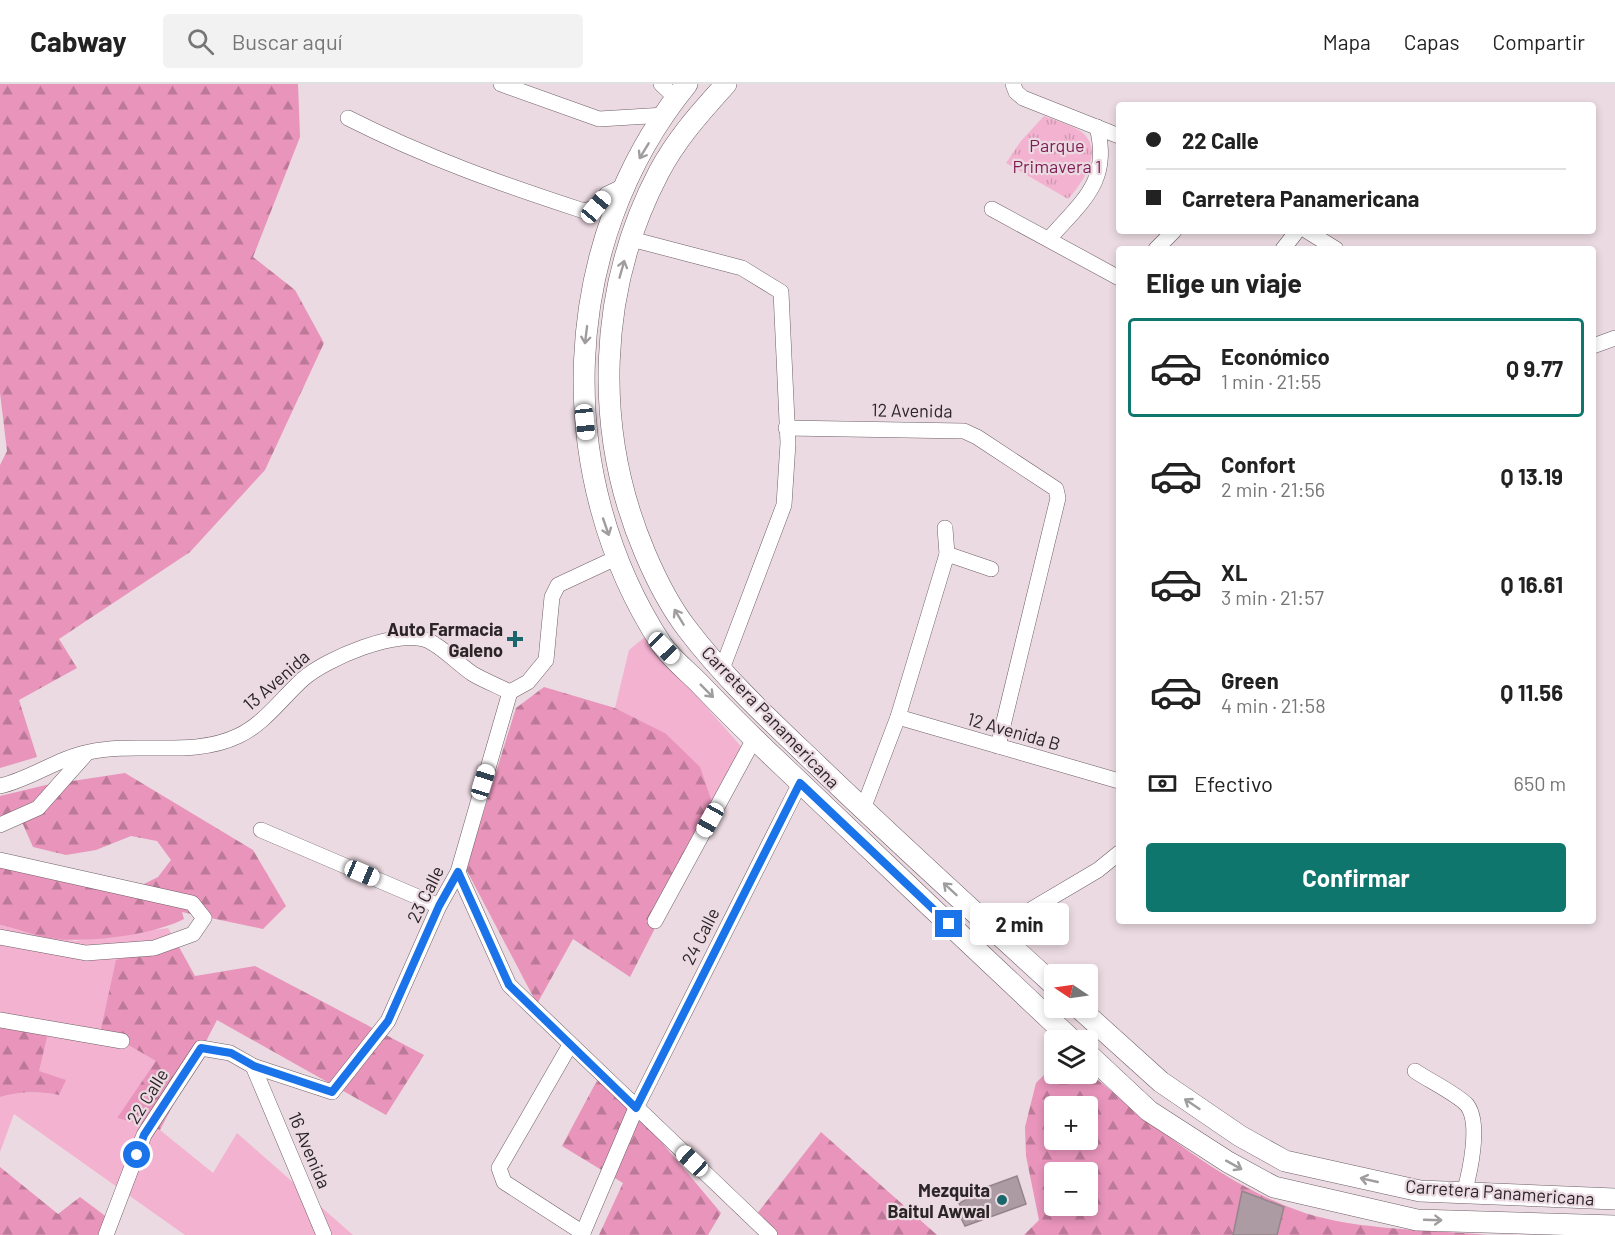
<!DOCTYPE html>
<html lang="es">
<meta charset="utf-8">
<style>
body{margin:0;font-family:Barlow,sans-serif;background:#f2f2f2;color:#222;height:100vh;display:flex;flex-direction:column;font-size:22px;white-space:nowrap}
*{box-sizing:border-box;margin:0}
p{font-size:20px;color:#767676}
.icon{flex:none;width:33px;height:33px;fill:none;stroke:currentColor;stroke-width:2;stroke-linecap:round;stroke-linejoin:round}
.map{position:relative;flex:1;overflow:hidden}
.sheet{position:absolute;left:1116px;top:162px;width:480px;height:678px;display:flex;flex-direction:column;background:#fff;border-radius:6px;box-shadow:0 3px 9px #0003}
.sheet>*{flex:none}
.hud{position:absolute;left:1116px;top:18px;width:480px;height:132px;border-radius:6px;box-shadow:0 3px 9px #0003;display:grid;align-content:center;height:132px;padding:0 30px;background:#fff}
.needle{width:39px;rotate:283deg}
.controls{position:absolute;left:1044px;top:880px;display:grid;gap:12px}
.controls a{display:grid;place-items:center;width:54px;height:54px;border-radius:6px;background:#fff;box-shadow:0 3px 9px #0003;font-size:30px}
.end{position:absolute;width:27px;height:27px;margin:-14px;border:8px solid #1a73e8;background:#fff;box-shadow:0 0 0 3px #fff}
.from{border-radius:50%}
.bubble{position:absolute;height:42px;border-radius:6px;background:#fff;box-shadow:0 3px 9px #0003;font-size:20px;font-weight:700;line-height:42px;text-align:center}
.car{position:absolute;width:18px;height:36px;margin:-18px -9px;border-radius:8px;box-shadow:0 0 4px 2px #0007;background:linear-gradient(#fff 24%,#345 0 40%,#fff 0 76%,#345 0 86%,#fff 0)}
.hud b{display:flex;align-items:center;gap:21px;height:57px;font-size:22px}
.hud b+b{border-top:2px solid #e0e0e0}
.hud i{width:15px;height:15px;background:#222}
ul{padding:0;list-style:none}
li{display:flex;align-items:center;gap:18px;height:99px;margin:0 12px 9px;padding:0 18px;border:3px solid transparent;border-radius:6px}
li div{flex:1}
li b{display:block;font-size:22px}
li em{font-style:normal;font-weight:700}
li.on{border-color:#0f766e}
li>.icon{width:54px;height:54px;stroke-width:1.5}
h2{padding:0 30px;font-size:27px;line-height:72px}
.pay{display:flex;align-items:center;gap:15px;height:66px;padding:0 30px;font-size:22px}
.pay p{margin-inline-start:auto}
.cta{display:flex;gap:12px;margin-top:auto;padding:12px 30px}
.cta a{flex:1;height:69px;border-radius:6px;background:#0f766e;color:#fff;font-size:24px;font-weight:700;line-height:69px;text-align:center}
header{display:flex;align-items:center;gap:36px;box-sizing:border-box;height:84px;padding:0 30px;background:#fff;border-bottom:2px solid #e0e0e0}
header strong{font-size:28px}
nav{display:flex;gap:33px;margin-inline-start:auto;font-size:21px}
.search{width:420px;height:54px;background:#f2f2f2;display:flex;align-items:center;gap:15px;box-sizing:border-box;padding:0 21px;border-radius:6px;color:#767676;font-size:22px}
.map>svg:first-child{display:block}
.green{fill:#f3b2d0}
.forest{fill:url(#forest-firs);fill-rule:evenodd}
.park{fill:url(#park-tufts)}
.building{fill:#ac9ba2;stroke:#95858b;stroke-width:1.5}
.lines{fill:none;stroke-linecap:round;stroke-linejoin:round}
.minor-casing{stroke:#6e5f66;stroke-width:16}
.highway-casing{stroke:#6e5f66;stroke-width:22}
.minor{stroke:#fff;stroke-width:15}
.highway{stroke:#fff;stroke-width:21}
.oneway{stroke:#a09d9e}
.route{stroke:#1a73e8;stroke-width:8}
.poi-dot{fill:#19676b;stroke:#ebdae1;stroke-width:2}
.labels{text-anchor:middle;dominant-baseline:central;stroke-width:4.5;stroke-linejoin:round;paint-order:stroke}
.park-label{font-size:18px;fill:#7f1e55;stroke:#ebdae1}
.street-label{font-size:18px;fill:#2b2527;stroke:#ebdae1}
.poi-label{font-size:18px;font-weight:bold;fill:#2b2527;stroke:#ebdae1;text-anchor:end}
</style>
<header>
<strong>Cabway</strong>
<div class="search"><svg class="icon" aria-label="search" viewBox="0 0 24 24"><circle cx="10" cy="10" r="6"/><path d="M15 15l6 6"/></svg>Buscar aquí</div>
<nav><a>Mapa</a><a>Capas</a><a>Compartir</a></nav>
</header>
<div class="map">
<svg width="1615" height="1151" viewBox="0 0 1615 1151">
<defs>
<pattern id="forest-firs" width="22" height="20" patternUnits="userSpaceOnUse" patternTransform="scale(1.5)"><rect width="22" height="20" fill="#e894bb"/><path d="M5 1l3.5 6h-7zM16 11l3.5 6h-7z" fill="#bc7998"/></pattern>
<pattern id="park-tufts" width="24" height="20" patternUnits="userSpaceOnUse" patternTransform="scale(1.5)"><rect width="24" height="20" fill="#f3b2d0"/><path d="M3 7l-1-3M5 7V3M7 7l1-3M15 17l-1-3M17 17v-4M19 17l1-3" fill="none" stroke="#d099b3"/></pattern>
</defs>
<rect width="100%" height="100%" fill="#ebdae1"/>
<g class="green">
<polygon points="645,553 745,667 715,727 665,649 615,624 629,566"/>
<path d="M 0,841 L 75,857 L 168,844 L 179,863 L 157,977 L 117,1034 L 160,1046 L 213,1089 L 237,1049 L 353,1151 L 185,1151 L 14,1030 L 0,1068 L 0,1013 C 20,1007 38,1007 59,1011 L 0,940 Z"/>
</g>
<g class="forest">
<polygon points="0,0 298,0 300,53 253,173 295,206 324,259 265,386 190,468 59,555 77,584 19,616 37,673 0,684 0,381 7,367 0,309"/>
<polygon points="544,603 615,624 665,649 700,683 715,727 630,893 573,855 537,920 466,785 516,624"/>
<path d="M 125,689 L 253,766 L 286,822 L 263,845 L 182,828 L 184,835 C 154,851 83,860 49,854 C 32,851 17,844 0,841 L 0,782 L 122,811 L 158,793 L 171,776 L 157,757 L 131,752 L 96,766 L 66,771 L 33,763 L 18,729 L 0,738 L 0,712 L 46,701 Z"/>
<polygon points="179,863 195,892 255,882 424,971 386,1031 217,936 160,1046 117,1034 156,977 101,945 116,876"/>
<path d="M 0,940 L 48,949 L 39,987 L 66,996 L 59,1011 C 38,1007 20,1007 0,1013 Z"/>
<path d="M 1054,981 L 1054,990 L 1088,988 C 1155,1042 1222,1101 1305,1129 C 1357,1146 1432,1146 1487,1151 L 1024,1151 L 1039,1136 L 1026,1072 L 1025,1043 L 1036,999 ZM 1054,1023 L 1088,1023 L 1088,1056 L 1054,1056 ZM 1054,1089 L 1088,1089 L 1088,1122 L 1054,1122 Z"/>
<polygon points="602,987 721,1129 708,1151 599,1151 623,1099 562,1062"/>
<polygon points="821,1048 937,1151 773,1151 756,1131"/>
<polygon points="0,1083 58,1130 80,1113 116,1140 110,1151 0,1151"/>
</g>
<path class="park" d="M 1044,32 C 1056,37 1073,41 1083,49 C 1104,68 1082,100 1068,115 L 1006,79 L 1021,57 Z"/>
<g class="building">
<polygon points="1017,1092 1026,1120 965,1142 958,1128 962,1125 959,1119 988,1105 987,1103"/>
<polygon points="1242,1107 1284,1123 1277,1151 1233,1151"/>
</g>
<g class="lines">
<g class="minor-casing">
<g id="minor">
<polyline points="501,0 599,35 665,31"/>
<polyline points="661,0 676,14"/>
<polyline points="1013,0 1016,8 1023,14 1119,52"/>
<path d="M 348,34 C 425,73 501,100 584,127 L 596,123 L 607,110 L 626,101"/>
<polyline points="992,125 1119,194"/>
<polyline points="1307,147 1336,165"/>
<polyline points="631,155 742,184 781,208 788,359 784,421 722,585"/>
<path d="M 1049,155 C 1082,117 1111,98 1097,43"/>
<polyline points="1156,165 1174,147"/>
<polyline points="1283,165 1297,147"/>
<polyline points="1593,262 1615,254"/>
<polyline points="786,344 964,347 977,353 1056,405 1058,414 998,662"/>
<polyline points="947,470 991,485"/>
<polyline points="898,633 1119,697"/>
<path d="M 0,702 C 31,695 58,674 89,668 C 138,657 192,674 238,652 C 264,640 282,614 303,595 C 326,575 399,543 429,557 C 445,565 458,580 473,590 C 485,597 498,602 510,608 L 528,598 L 546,576 L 552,513 L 558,501 L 616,474"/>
<polyline points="863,725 898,633 947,470 945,444"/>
<polyline points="0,741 38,724 86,670"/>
<polyline points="261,746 439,822"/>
<polyline points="0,776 192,819 204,834 193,850 154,864 86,869 0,853"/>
<polyline points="458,788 509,901 770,1151"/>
<polyline points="655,837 754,655"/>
<polyline points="995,847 1098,786 1119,769"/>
<polyline points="0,936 122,957"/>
<polyline points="570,961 499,1084 504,1098 583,1149"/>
<polyline points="253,982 332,1008 388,937 439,822 458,788 510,608"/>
<path d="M 1415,987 C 1428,996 1457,1010 1467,1021 C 1481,1039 1470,1088 1464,1109"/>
<polyline points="106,1151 144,1051 201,964 230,969 253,982 324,1151"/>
<polyline points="582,1151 636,1024 800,699"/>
</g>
</g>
<g class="highway-casing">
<g id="highway">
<path d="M 687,0 C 558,158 551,392 662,561 C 672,575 687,587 699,599 C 728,629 757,658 787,686 C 882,777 977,867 1073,957"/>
<path d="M 726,0 C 700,29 677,54 659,88 C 597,206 593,347 645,469 C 656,495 670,523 688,546 C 726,596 773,639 818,682 C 896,757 975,829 1054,901"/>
<polyline points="1079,924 1161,998 1240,1052 1285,1077 1420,1107 1615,1115"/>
<polyline points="1088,970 1149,1027 1228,1078 1274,1103 1417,1136 1615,1142"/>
</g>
</g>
<use href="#minor" class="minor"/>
<use href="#highway" class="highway"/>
</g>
<defs><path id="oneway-shaft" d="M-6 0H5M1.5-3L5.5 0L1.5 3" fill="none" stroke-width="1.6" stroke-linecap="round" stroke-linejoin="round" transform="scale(1.5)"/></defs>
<g class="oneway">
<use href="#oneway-shaft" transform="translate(644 67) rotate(121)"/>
<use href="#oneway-shaft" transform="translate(622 185) rotate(-74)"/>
<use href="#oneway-shaft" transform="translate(586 251) rotate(97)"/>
<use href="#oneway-shaft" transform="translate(606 443) rotate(71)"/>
<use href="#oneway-shaft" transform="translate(679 533) rotate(-121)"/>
<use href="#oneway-shaft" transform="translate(707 607) rotate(45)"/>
<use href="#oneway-shaft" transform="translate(950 805) rotate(-137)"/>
<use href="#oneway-shaft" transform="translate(1192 1020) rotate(-146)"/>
<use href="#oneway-shaft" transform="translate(1234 1081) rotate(29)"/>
<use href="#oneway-shaft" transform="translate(1369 1096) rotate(-167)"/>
<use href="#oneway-shaft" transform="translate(1433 1136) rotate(2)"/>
</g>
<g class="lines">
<polyline class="route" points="137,1071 144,1051 201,964 231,969 254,982 332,1008 388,937 439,822 458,788 509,901 636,1024 800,699 949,840"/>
</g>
<g class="poi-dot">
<path d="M512 546h6v6h6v6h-6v6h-6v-6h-6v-6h6z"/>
<circle cx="1002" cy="1116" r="6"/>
</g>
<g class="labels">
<g class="park-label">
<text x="1057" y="61">Parque<tspan x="1057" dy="21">Primavera 1</tspan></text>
</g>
<g class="street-label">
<text transform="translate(912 326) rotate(1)">12 Avenida</text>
<text transform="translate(276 596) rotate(-41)">13 Avenida</text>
<text transform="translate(771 633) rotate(46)">Carretera Panamericana</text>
<text transform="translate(1014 647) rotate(16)">12 Avenida B</text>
<text transform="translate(425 810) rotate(-64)">23 Calle</text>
<text transform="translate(700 852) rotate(-63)">24 Calle</text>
<text transform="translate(147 1012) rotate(-58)">22 Calle</text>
<text transform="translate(310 1066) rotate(67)">16 Avenida</text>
<text transform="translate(1500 1108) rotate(4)">Carretera Panamericana</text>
</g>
<g class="poi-label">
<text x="503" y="545">Auto Farmacia<tspan x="503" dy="21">Galeno</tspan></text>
<text x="990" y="1106">Mezquita<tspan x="990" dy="21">Baitul Awwal</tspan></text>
</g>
</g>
</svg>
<div class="controls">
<a><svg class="needle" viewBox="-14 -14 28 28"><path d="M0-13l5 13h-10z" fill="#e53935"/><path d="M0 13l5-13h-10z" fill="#767676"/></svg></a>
<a><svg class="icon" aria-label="layers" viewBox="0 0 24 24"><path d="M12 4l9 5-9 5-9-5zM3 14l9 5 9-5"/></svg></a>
<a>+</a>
<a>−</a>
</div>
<i class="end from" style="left:137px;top:1071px"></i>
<i class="end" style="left:949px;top:840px"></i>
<div class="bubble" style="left:970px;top:819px;width:99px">2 min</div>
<i class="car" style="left:596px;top:123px;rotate:40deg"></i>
<i class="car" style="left:585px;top:338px;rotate:174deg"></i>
<i class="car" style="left:664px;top:564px;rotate:136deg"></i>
<i class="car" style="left:483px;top:698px;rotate:17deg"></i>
<i class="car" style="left:710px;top:736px;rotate:209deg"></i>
<i class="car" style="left:362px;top:789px;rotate:113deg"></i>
<i class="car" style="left:692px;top:1077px;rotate:313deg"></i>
<div class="hud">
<b><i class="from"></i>22 Calle</b>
<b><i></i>Carretera Panamericana</b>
</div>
<section class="sheet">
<h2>Elige un viaje</h2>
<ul>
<li class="on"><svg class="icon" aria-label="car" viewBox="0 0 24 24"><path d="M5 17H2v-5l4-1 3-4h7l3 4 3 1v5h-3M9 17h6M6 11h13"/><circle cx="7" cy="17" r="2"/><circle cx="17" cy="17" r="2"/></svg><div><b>Económico</b><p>1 min · 21:55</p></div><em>Q 9.77</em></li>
<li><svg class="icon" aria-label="car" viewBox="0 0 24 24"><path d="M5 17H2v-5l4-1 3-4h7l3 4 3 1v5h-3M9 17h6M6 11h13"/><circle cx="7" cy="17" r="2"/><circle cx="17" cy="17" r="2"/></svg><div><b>Confort</b><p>2 min · 21:56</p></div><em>Q 13.19</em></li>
<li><svg class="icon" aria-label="car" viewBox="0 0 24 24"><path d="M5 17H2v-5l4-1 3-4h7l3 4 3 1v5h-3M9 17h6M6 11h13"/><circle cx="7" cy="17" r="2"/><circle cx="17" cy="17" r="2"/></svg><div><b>XL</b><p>3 min · 21:57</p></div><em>Q 16.61</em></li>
<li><svg class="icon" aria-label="car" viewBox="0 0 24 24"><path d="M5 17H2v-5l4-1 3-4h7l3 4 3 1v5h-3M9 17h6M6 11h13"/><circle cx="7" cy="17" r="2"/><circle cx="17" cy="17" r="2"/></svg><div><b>Green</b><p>4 min · 21:58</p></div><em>Q 11.56</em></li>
</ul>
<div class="pay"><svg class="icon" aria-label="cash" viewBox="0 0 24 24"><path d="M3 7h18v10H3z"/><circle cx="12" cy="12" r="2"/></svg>Efectivo<p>650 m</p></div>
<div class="cta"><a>Confirmar</a></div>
</section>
</div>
